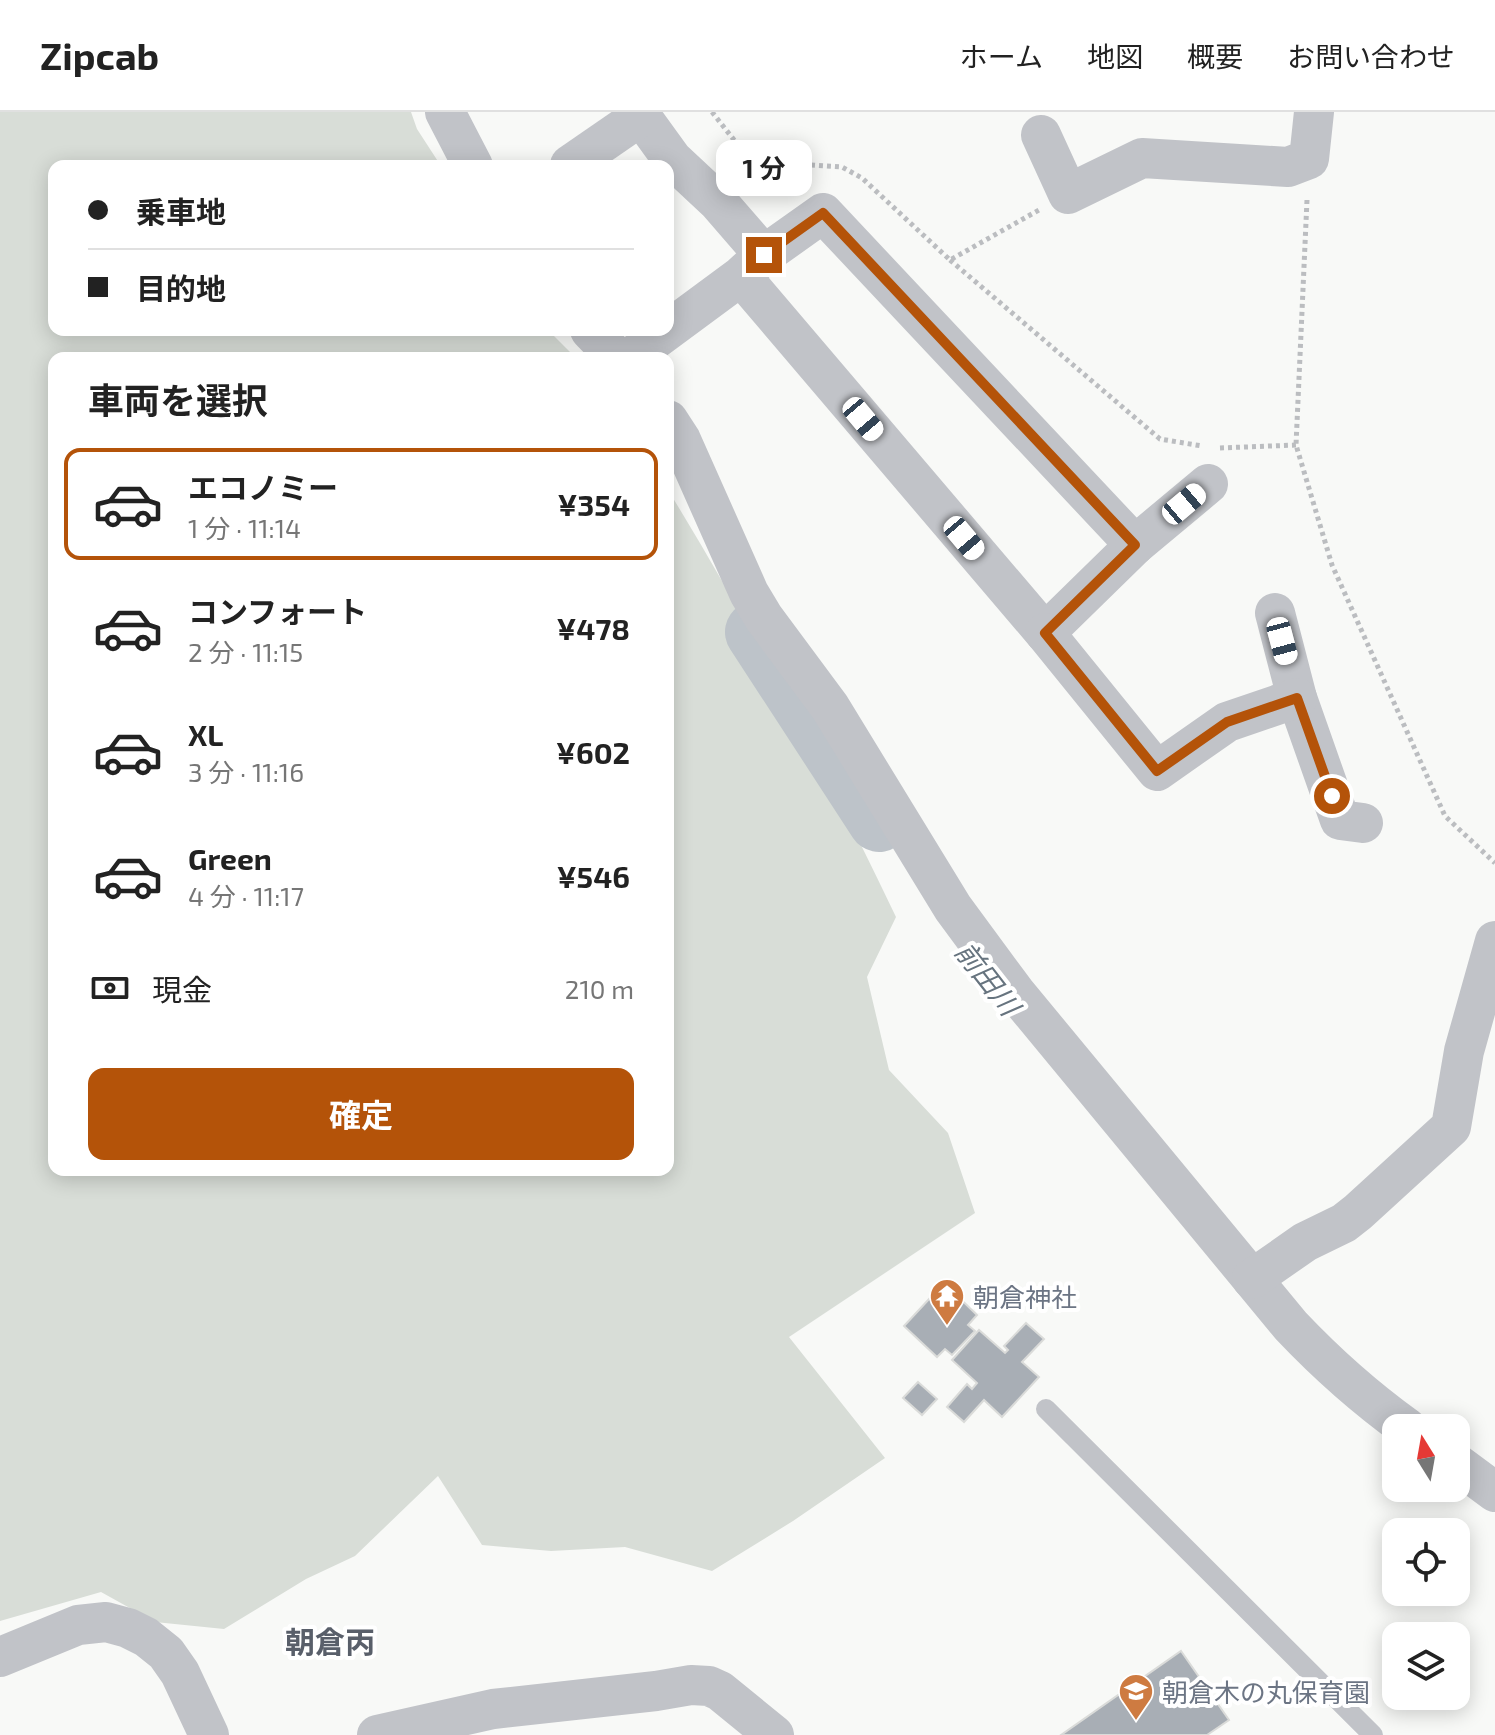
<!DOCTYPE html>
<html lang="ja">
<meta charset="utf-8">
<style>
body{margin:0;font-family:"Exo 2","Noto Sans JP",sans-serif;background:#f6f6f6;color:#222;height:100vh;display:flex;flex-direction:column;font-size:30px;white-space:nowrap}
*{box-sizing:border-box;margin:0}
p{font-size:26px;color:#767676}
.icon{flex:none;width:44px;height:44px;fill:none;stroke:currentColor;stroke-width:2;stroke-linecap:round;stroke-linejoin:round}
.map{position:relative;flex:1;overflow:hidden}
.drawer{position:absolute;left:48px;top:240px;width:626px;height:824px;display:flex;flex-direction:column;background:#fff;border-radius:16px;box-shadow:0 4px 20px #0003}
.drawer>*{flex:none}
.banner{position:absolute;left:48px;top:48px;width:626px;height:176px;border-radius:16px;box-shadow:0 4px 20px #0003;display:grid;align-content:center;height:176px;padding:0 40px;background:#fff}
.needle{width:52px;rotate:349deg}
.buttons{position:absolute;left:1382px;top:1302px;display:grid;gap:16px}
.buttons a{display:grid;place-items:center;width:88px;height:88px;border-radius:16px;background:#fff;box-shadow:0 4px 20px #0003;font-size:40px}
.end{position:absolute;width:36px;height:36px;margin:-18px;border:10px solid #b45309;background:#fff;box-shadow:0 0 0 4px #fff}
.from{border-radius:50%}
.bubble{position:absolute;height:56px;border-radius:16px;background:#fff;box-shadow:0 4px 20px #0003;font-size:26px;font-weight:700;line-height:56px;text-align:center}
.car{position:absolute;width:24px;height:48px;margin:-24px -12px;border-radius:10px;box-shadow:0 0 6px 2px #0007;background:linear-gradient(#fff 24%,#345 0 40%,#fff 0 76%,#345 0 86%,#fff 0)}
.banner b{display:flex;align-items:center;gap:28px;height:76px;font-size:30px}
.banner b+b{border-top:2px solid #e0e0e0}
.banner i{width:20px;height:20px;background:#222}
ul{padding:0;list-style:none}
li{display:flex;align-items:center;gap:24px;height:112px;margin:0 16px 12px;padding:0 24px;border:4px solid transparent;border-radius:16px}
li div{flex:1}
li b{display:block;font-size:30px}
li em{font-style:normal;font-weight:700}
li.current{border-color:#b45309}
li>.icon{width:72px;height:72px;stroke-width:1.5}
h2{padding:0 40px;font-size:36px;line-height:96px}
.pay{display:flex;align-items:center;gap:20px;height:88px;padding:0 40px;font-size:30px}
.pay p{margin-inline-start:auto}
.button{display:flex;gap:16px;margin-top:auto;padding:16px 40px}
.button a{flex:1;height:92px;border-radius:16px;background:#b45309;color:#fff;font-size:32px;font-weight:700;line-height:92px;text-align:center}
header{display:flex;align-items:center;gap:48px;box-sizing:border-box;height:112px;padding:0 40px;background:#fff;border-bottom:2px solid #e0e0e0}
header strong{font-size:38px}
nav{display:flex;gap:44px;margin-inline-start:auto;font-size:28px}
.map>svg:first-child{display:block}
.green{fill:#d8ddd7}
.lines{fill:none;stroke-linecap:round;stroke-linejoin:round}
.river{stroke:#bdc3c9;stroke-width:62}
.building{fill:#a8aeb5;stroke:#dadbd9;stroke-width:2}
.path{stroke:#bbbdc0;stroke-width:5;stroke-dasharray:4 4;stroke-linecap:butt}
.service{stroke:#c1c3c8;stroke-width:20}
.minor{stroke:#c1c3c8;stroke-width:40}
.route{stroke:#b45309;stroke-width:10}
.labels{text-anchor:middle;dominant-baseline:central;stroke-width:8;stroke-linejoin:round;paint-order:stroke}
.poi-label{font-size:26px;fill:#6c7584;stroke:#fff;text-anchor:start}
.water-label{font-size:28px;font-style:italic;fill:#67747f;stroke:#fff}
.quarter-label{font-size:30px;font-weight:bold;fill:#595f6a;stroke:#fff}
</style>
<header>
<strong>Zipcab</strong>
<nav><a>ホーム</a><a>地図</a><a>概要</a><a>お問い合わせ</a></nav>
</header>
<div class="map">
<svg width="1495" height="1623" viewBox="0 0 1495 1623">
<rect width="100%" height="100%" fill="#f8f9f7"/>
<path class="green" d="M 0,0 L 411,0 L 417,17 L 441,54 L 54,54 L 54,218 L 548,218 L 576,246 L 54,246 L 54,1058 L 668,1058 L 668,378 C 753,516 826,659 896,805 L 867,865 L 889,958 L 948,1021 L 975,1101 L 789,1225 L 885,1346 L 793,1409 L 712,1459 L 625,1435 L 551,1439 L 482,1433 L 438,1364 L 355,1444 L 306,1467 L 224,1517 L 155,1510 L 101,1480 L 0,1509 Z"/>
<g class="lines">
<polyline class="river" points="756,520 879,709"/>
</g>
<g class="building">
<polygon points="944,1171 977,1203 968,1213 975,1219 952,1243 945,1237 937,1245 904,1214"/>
<polygon points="1026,1211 1044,1227 1022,1250 1039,1265 1002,1305 984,1288 964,1310 947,1295 967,1272 972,1277 977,1271 952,1248 979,1218 1005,1241 1008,1238 1004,1234"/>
<polygon points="918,1270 937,1287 922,1303 903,1286"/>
<polygon points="1181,1539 1229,1608 1207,1623 1061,1623"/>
</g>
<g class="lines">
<g class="path">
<polyline points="712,0 738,33 765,50 842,55 862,66 950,148 1039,98"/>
<polyline points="1307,88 1296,333 1332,453 1445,704 1495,751"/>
<polyline points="950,148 1160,327 1202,334"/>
<polyline points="1220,336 1296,333"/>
</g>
<polyline class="service" points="1046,1297 1373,1623"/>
<g class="minor">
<polyline points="445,0 473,54"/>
<polyline points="638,0 672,47 718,90 764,143"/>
<polyline points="1041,23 1068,82 1142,46 1288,55 1309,47 1314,0"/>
<polyline points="570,53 641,4"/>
<polyline points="590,218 617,246"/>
<polyline points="630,246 741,164 764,143 823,101 1135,433 1045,521 741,164"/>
<path d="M 668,308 L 681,328 L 749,481 L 764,506 L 830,595 L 953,796 L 1015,880 L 1291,1214 C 1327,1252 1364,1285 1407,1316"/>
<polyline points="1135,433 1208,372"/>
<polyline points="1275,501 1297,586 1340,708 1363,711"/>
<polyline points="1045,521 1157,659 1227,610 1297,586"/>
<polyline points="1252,1167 1305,1130 1344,1111 1358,1100 1451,1015 1464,939 1495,829"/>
<polyline points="1456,1351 1495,1380"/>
<polyline points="0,1545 78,1513 106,1510 128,1516 146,1525 166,1541 180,1561 209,1623"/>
<polyline points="377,1623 493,1597 656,1579 691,1573 709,1574 720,1579 774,1623"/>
</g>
</g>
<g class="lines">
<polyline class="route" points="764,143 823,101 1135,433 1045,521 1157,659 1227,610 1297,586 1332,684"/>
</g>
<defs>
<g id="temple-pin" transform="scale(1.8)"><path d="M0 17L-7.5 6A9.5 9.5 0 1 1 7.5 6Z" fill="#ce7b41" stroke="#fff"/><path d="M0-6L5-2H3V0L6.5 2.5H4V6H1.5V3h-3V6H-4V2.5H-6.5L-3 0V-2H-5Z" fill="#fff"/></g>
<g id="school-pin" transform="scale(1.8)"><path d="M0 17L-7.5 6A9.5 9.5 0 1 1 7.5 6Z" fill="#ce7b41" stroke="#fff"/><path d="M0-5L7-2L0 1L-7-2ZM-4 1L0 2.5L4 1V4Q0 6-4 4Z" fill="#fff"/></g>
</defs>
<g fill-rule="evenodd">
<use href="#temple-pin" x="947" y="1184"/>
<use href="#school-pin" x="1136" y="1579"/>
</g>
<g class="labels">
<g class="poi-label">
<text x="973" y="1184">朝倉神社</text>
<text x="1162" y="1579">朝倉木の丸保育園</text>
</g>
<g class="water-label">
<text transform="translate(988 866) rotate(52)">前田川</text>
</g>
<g class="quarter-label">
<text x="330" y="1529">朝倉丙</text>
</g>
</g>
</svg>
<div class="buttons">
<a><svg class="needle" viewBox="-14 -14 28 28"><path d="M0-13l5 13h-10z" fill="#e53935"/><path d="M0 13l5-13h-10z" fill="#767676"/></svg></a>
<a><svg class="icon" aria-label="locate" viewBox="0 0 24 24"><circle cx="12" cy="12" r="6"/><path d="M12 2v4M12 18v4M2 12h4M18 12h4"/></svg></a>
<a><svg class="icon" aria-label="layers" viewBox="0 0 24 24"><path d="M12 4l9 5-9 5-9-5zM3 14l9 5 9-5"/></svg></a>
</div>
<i class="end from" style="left:1332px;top:684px"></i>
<i class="end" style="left:764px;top:143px"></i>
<div class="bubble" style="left:716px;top:28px;width:96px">1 分</div>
<i class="car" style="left:863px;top:307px;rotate:140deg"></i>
<i class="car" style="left:1184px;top:392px;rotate:50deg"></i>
<i class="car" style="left:964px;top:426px;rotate:140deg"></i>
<i class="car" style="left:1282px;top:529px;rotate:165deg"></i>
<div class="banner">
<b><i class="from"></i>乗車地</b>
<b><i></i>目的地</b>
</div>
<section class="drawer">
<h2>車両を選択</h2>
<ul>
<li class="current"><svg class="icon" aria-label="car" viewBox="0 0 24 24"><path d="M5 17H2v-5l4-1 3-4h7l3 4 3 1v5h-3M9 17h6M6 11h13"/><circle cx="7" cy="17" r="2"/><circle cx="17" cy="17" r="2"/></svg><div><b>エコノミー</b><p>1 分 · 11:14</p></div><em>¥354</em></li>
<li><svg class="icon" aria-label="car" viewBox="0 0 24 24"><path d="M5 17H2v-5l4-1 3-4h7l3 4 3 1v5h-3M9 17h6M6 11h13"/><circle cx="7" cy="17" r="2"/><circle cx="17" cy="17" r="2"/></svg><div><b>コンフォート</b><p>2 分 · 11:15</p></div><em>¥478</em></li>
<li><svg class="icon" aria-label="car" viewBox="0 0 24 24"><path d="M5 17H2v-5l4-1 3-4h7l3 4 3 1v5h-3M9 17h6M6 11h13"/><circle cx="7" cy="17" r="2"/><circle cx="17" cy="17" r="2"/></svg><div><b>XL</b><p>3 分 · 11:16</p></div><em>¥602</em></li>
<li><svg class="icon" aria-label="car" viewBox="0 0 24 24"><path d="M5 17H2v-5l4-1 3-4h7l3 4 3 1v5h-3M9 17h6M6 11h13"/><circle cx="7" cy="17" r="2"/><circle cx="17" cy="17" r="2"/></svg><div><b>Green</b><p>4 分 · 11:17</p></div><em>¥546</em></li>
</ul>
<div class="pay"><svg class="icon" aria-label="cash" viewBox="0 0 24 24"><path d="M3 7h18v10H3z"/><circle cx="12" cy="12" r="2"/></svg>現金<p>210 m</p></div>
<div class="button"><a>確定</a></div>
</section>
</div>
